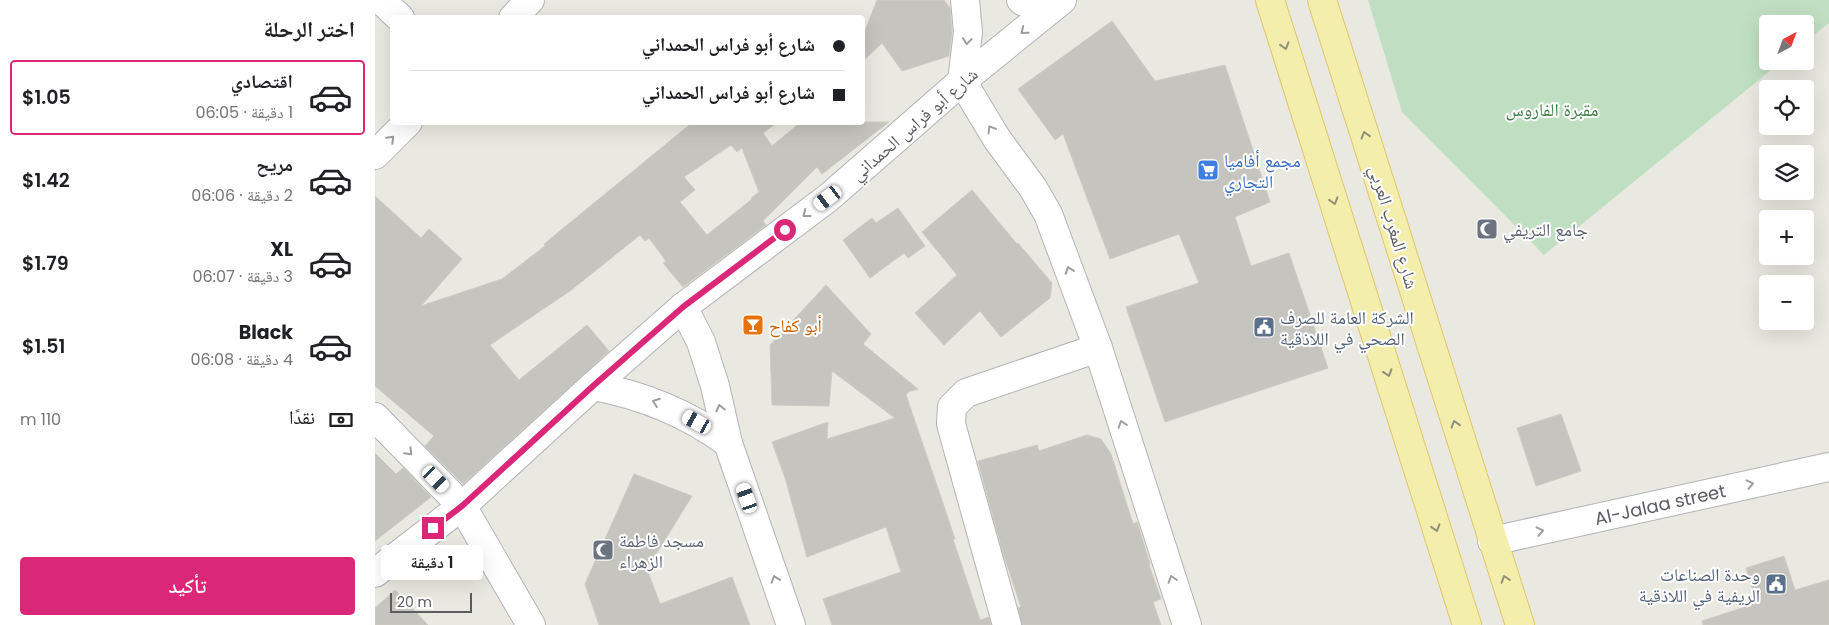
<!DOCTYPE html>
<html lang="ar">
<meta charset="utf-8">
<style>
body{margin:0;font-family:Poppins,"Noto Naskh Arabic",sans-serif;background:#f2f2f2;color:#202124;direction:rtl;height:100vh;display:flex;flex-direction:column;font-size:19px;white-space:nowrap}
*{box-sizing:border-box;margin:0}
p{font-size:16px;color:#757577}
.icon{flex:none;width:28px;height:28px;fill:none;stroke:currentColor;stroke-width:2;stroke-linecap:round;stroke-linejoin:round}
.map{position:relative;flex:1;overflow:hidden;direction:ltr}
.details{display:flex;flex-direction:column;background:#fff;width:375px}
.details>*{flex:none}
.hud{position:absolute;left:15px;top:15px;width:475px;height:110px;border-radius:5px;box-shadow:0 5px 20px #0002;direction:rtl;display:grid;align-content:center;height:110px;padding:0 20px;background:#fff}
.needle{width:32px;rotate:41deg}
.buttons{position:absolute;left:1384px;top:15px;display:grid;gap:10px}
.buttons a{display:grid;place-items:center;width:55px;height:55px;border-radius:5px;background:#fff;box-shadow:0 5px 20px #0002;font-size:25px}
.scale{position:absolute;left:15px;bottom:12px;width:82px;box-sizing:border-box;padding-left:5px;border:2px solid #5a5c60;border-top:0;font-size:14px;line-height:18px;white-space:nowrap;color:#5a5c60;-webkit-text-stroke:4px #fff;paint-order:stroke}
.end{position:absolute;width:22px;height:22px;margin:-11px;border:6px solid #db2777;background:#fff;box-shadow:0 0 0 2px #fff}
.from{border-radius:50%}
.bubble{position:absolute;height:35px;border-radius:5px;background:#fff;box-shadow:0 5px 20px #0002;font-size:16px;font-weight:600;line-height:35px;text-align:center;direction:rtl}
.car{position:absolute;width:15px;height:30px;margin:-15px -8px;border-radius:6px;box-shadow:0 0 4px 1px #0007;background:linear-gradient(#fff 24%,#345 0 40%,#fff 0 76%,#345 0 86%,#fff 0)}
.hud b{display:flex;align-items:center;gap:18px;height:48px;font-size:19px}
.hud b+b{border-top:1px solid #e0e0e0}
.hud i{width:12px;height:12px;background:#202124}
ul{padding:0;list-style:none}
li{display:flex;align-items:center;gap:15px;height:75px;margin:0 10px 8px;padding:0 10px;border:2px solid transparent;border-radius:5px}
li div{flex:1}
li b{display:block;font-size:19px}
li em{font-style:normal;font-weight:600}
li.current{border-color:#db2777}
li>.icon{width:45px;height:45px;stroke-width:1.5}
h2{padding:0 20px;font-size:22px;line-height:60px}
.pay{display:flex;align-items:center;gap:12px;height:55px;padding:0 20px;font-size:19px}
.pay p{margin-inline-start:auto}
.button{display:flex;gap:10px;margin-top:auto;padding:10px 20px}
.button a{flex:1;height:58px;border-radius:5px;background:#db2777;color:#fff;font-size:20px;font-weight:600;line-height:58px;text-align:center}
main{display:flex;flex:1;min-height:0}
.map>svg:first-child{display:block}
.green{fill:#c0dfc2}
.building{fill:#c6c4be;stroke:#cecbc0;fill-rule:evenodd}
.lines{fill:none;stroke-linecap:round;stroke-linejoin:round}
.minor-casing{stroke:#b1b3b7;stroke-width:30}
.major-casing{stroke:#dfc666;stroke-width:30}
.minor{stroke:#fff;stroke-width:28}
.major{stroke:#f4eeac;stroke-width:28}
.oneway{stroke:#9c9da0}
.oneway2{stroke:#908f7b}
.route{stroke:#db2777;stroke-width:6}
.labels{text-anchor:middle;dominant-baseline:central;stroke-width:4;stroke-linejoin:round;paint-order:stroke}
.park-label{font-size:18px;fill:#3d7b45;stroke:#fff}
.street-label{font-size:18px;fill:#5a5c60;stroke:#fff}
.shop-label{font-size:18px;fill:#366cbe;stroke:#fff;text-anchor:start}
.worship-label{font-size:18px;fill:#5b616d;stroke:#fff;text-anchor:start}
.service-label{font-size:18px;fill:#4e5e75;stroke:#fff;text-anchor:start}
.food-label{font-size:18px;fill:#c56008;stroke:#fff;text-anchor:start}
</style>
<main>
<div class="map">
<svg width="1454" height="625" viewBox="0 0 1454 625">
<rect width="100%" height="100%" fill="#eae9e1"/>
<polygon class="green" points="993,0 1454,0 1454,23 1430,42 1430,24 1392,24 1392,61 1407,61 1169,255 1027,112"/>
<g class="building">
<polygon points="502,0 569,0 575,8 577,32 574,56 527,71 507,43 488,61 488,36"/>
<polygon points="737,21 780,81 850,65 895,202 860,217 876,266 914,253 953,368 790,422 751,307 824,283 804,234 735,259 688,134 680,140 643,89"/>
<path d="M 318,122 L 403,122 L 388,133 L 397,146 L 426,122 L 514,122 L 447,174 L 442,167 L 388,221 L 391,225 L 308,287 L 288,263 L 291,261 L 274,238 L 270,241 L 265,235 L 195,291 L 115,345 L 144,380 L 212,325 L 234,351 L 88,484 L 50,446 L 59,436 L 0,386 L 0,196 L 46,238 L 54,229 L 87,259 L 46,306 L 127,279 L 170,246 L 169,244 ZM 356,145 L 362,152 L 367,148 L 384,192 L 376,198 L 377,199 L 332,235 L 305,202 L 320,190 L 309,177 Z"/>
<polygon points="597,190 642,244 643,243 677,283 675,298 626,337 605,311 569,345 540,313 582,275 547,232"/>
<polygon points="523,208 550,246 533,258 529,253 495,278 468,240 497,218 501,223"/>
<polygon points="451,285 496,334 488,344 543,389 533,392 531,395 570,509 580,539 578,539 605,620 614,617 616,625 457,625 448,599 526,572 511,527 432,557 410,478 397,442 453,422 452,439 520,418 457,371 454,406 397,405 395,345"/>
<polygon points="1186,414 1206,471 1161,486 1142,428"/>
<polygon points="712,435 726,439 736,454 758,524 762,522 775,564 774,565 786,599 778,602 786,625 647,625 643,608 646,607 627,550 603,461 662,445 664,451"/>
<polygon points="0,453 21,474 28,468 56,497 0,541"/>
<polygon points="259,474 317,496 272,569 285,604 357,577 375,625 224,625 210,584"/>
<polygon points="1409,556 1420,590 1454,580 1454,625 1328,625 1327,621 1382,603 1371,568"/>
<polygon points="20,590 53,625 0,625 0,608"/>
</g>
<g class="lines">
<g class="minor-casing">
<g id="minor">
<polyline points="6,0 25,18"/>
<polyline points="590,0 593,32 587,81 622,139 658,188 673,214 723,348 812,625"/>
<polyline points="646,0 649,2 678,7"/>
<polyline points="138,18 155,0"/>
<polyline points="0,155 33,122"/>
<polyline points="308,307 326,342 340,386 353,443 416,625"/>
<path d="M 218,386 C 268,395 312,413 353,443"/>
<polyline points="0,417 87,506 156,625"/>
<path id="s1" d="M 1117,541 L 1454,467"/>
<polyline points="0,573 87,506 218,386 308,307 453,198 587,81 687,0"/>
<polyline points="632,625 576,424 577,407 591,393 723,348"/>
</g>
</g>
<g class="major-casing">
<g id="major">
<polyline points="895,0 1092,625"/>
<polyline points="947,0 1145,625"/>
</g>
</g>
<use href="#minor" class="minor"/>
<use href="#major" class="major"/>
</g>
<defs><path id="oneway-chevron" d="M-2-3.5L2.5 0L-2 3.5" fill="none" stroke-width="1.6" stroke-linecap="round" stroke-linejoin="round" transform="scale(1.25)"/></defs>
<g class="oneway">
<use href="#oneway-chevron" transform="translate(649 31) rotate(141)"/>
<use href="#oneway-chevron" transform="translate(592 41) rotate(97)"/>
<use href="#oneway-chevron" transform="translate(616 129) rotate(-121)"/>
<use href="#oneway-chevron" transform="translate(16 139) rotate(-45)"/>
<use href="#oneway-chevron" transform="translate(431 214) rotate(143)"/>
<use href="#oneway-chevron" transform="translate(694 270) rotate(-110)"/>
<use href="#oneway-chevron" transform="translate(281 402) rotate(-160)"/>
<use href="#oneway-chevron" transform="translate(345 408) rotate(-103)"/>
<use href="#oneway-chevron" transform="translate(747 424) rotate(-108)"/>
<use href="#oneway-chevron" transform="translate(34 452) rotate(45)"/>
<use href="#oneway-chevron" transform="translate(1375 484) rotate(-13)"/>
<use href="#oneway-chevron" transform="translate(1165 531) rotate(-13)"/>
<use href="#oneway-chevron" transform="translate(400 579) rotate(-109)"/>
<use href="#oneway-chevron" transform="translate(797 579) rotate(-108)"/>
</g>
<g class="oneway2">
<use href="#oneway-chevron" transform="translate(910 46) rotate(73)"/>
<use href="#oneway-chevron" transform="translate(990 135) rotate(-107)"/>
<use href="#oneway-chevron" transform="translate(959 201) rotate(73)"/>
<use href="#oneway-chevron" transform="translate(1013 373) rotate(73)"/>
<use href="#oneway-chevron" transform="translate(1080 424) rotate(-107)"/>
<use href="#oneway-chevron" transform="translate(1061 528) rotate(73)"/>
<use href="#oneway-chevron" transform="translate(1130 579) rotate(-108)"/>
</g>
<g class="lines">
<polyline class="route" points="58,528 87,506 218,386 308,307 410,230"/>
</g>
<defs>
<g id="supermarket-square" transform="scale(1.125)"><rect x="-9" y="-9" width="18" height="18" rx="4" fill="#3f7fe0" stroke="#fff"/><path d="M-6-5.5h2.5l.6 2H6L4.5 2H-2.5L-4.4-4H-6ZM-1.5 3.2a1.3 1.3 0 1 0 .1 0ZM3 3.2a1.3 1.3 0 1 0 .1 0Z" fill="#fff"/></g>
<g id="mosque-square" transform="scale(1.125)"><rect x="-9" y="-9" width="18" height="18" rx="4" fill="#6b7280" stroke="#fff"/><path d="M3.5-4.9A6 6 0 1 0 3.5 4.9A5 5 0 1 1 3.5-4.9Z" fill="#fff"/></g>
<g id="bar-square" transform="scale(1.125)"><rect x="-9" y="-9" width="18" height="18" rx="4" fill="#e8710a" stroke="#fff"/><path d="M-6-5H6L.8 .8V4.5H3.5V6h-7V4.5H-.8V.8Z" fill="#fff"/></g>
<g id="civic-square" transform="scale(1.125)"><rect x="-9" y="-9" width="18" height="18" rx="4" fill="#5c6f8a" stroke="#fff"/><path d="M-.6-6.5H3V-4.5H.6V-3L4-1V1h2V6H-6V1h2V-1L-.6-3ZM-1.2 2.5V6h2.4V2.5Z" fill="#fff"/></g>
</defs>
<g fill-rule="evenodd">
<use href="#supermarket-square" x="833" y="170"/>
<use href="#mosque-square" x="1112" y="229"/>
<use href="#bar-square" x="378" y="325"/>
<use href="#civic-square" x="889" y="327"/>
<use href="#mosque-square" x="228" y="550"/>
<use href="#civic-square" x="1401" y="584"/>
</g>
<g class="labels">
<g class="park-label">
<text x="1177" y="109">مقبرة الفاروس</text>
</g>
<g class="street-label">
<text transform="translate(539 124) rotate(-41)">شارع أبو فراس الحمداني</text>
<text transform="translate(1019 227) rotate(73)">شارع المغرب العربي</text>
<text stroke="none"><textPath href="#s1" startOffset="172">Al-Jalaa street</textPath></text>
</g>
<g class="shop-label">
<text x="849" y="160">مجمع أفاميا<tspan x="849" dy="21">التجاري</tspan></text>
</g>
<g class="worship-label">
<text x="1128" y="229">جامع التريفي</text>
<text x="244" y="540">مسجد فاطمة<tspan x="244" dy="21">الزهراء</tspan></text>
</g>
<g class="service-label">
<text x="905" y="317">الشركة العامة للصرف<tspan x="905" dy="21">الصحي في اللاذقية</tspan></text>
<text x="1385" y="574" text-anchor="end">وحدة الصناعات<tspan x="1385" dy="21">الريفية في اللاذقية</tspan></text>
</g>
<g class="food-label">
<text x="394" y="325">أبو كفاح</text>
</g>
</g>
</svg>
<div class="buttons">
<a><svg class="needle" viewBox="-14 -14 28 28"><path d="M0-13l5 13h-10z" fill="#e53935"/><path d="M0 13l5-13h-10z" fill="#757577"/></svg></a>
<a><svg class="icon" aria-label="locate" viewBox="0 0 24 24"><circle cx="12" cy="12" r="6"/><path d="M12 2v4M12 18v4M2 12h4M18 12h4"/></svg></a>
<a><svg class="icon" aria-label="layers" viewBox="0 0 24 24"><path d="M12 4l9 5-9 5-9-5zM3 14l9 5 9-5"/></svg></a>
<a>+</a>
<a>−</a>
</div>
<div class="scale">20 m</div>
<i class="end from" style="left:410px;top:230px"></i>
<i class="end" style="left:58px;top:528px"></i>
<div class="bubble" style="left:6px;top:545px;width:102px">1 دقيقة</div>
<i class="car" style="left:453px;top:198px;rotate:233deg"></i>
<i class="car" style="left:322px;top:422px;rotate:299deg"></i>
<i class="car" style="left:61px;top:479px;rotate:136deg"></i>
<i class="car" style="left:372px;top:498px;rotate:341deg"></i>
<div class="hud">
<b><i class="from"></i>شارع أبو فراس الحمداني</b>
<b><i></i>شارع أبو فراس الحمداني</b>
</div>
</div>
<section class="details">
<h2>اختر الرحلة</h2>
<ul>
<li class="current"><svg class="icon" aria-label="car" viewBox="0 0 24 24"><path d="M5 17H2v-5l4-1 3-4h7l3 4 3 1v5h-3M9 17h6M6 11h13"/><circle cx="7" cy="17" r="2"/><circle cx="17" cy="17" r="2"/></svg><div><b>اقتصادي</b><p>1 دقيقة · 06:05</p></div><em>$1.05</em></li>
<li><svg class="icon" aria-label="car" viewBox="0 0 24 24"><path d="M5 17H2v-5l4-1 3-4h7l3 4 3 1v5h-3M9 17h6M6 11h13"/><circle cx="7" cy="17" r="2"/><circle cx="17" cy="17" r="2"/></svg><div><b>مريح</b><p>2 دقيقة · 06:06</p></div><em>$1.42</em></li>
<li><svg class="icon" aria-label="car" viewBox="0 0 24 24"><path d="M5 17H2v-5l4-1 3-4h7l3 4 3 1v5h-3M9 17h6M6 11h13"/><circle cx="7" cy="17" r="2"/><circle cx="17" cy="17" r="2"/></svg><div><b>XL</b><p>3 دقيقة · 06:07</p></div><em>$1.79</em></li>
<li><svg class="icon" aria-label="car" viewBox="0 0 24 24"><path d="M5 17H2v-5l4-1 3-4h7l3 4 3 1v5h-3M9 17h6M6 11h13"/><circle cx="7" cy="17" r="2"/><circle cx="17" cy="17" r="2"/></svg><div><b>Black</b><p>4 دقيقة · 06:08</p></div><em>$1.51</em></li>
</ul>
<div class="pay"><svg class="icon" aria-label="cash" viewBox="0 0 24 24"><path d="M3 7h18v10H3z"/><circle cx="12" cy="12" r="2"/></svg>نقدًا<p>110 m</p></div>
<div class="button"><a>تأكيد</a></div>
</section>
</main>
